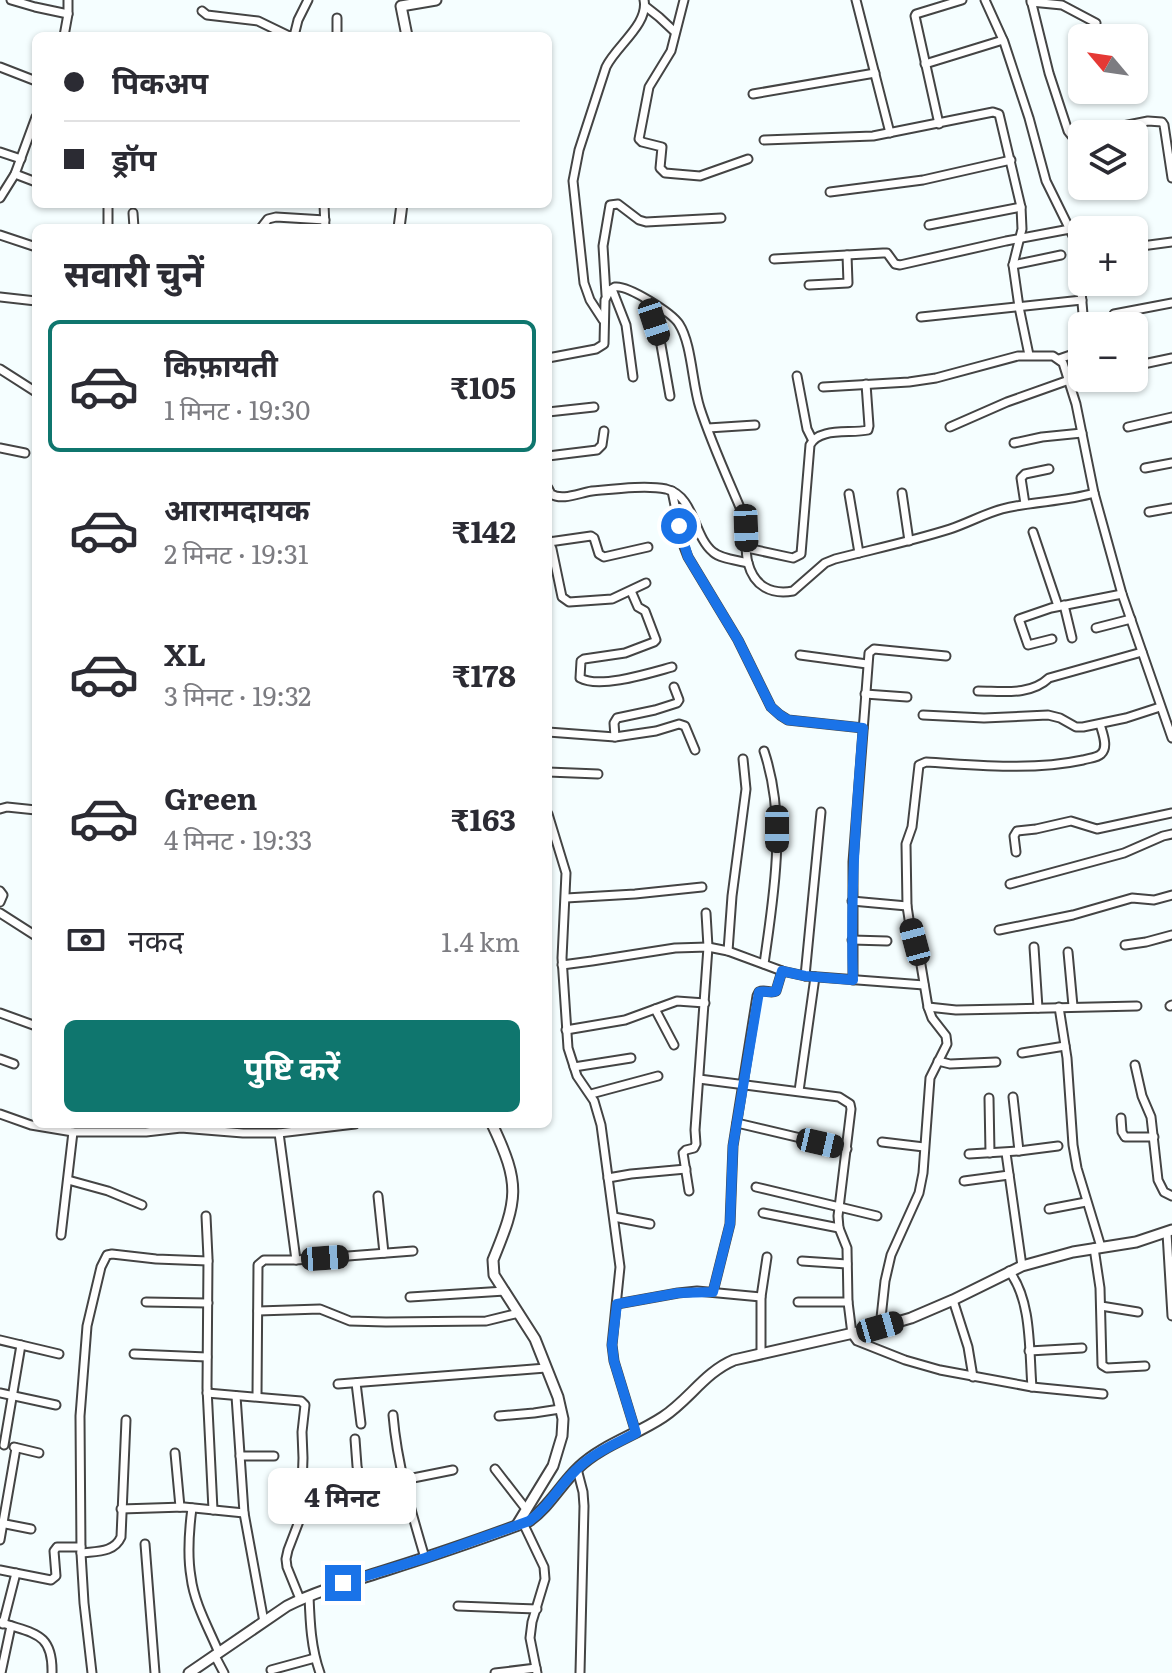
<!DOCTYPE html>
<html lang="hi">
<meta charset="utf-8">
<style>
body{margin:0;font-family:Literata,"Noto Sans Devanagari",serif;background:#f7f7f7;color:#2b2b33;height:100vh;display:flex;flex-direction:column;font-size:30px;white-space:nowrap}
*{box-sizing:border-box;margin:0}
p{font-size:26px;color:#7c7c81}
.icon{flex:none;width:44px;height:44px;fill:none;stroke:currentColor;stroke-width:2;stroke-linecap:round;stroke-linejoin:round}
.map{position:relative;flex:1;overflow:hidden}
.drawer{position:absolute;left:32px;top:224px;width:520px;height:904px;display:flex;flex-direction:column;background:#fff;border-radius:12px;box-shadow:0 2px 6px #0004}
.drawer>*{flex:none}
.guide{position:absolute;left:32px;top:32px;width:520px;height:176px;border-radius:12px;box-shadow:0 2px 6px #0004;display:grid;align-content:center;height:176px;padding:0 32px;background:#fff}
.needle{width:52px;rotate:299deg}
.buttons{position:absolute;left:1068px;top:24px;display:grid;gap:16px}
.buttons a{display:grid;place-items:center;width:80px;height:80px;border-radius:12px;background:#fff;box-shadow:0 2px 6px #0004;font-size:40px}
.end{position:absolute;width:36px;height:36px;margin:-18px;border:10px solid #1a73e8;background:#fff;box-shadow:0 0 0 4px #fff}
.from{border-radius:50%}
.bubble{position:absolute;height:56px;border-radius:12px;background:#fff;box-shadow:0 2px 6px #0004;font-size:26px;font-weight:700;line-height:56px;text-align:center}
.car{position:absolute;width:24px;height:48px;margin:-24px -12px;border-radius:10px;box-shadow:0 0 6px 2px #0007;background:linear-gradient(#222 24%,#8ab4d8 0 40%,#222 0 76%,#8ab4d8 0 86%,#222 0)}
.guide b{display:flex;align-items:center;gap:28px;height:76px;font-size:30px}
.guide b+b{border-top:2px solid #e1e1e2}
.guide i{width:20px;height:20px;background:#2b2b33}
ul{padding:0;list-style:none}
li{display:flex;align-items:center;gap:24px;height:132px;margin:0 16px 12px;padding:0 16px;border:4px solid transparent;border-radius:12px}
li div{flex:1}
li b{display:block;font-size:30px}
li em{font-style:normal;font-weight:700}
li.current{border-color:#0f766e}
li>.icon{width:72px;height:72px;stroke-width:1.5}
h2{padding:0 32px;font-size:36px;line-height:96px}
.pay{display:flex;align-items:center;gap:20px;height:88px;padding:0 32px;font-size:30px}
.pay p{margin-inline-start:auto}
.button{display:flex;gap:16px;margin-top:auto;padding:16px 32px}
.button a{flex:1;height:92px;border-radius:12px;background:#0f766e;color:#fff;font-size:32px;font-weight:700;line-height:92px;text-align:center}
.map>svg:first-child{display:block}
.lines{fill:none;stroke-linecap:round;stroke-linejoin:round}
.minor-casing{stroke:#444;stroke-width:11}
.tertiary-casing{stroke:#444;stroke-width:13}
.minor{stroke:#fff;stroke-width:7}
.tertiary{stroke:#fff;stroke-width:9}
.route{stroke:#1a73e8;stroke-width:10}
</style>
<div class="map">
<svg width="1172" height="1673" viewBox="0 0 1172 1673">
<rect width="100%" height="100%" fill="#f5feff"/>
<g class="lines">
<g class="minor-casing">
<g id="minor">
<polyline points="11,0 35,7 68,14"/>
<polyline points="684,0 671,51 649,87 639,139 642,142 662,147 660,168 665,173 700,176 748,159"/>
<polyline points="856,0 890,133"/>
<polyline points="985,0 1004,42 1029,118 1046,181 1077,244 1084,326"/>
<polyline points="1031,0 1049,73 1068,131 1072,136 1082,134"/>
<polyline points="1031,2 1062,5 1096,23"/>
<polyline points="645,6 659,17 675,32"/>
<polyline points="202,11 207,15 258,21 289,36"/>
<polyline points="64,36 68,14 68,0"/>
<polyline points="294,36 298,20 308,0"/>
<polyline points="337,36 337,18"/>
<polyline points="925,64 1003,40"/>
<polyline points="0,67 36,81"/>
<polyline points="753,94 875,73"/>
<polyline points="939,124 915,16 916,14 962,0"/>
<polyline points="1083,134 1148,121 1162,122 1164,125 1172,178"/>
<polyline points="764,140 873,136 993,112 999,114 1021,207 1022,229 1013,265 1019,307 1029,355"/>
<polyline points="0,152 21,159"/>
<polyline points="15,174 36,182"/>
<polyline points="830,192 923,180 1011,160"/>
<polyline points="0,198 15,174 36,117"/>
<polyline points="324,204 325,228"/>
<polyline points="133,213 134,228"/>
<polyline points="929,225 1021,207"/>
<polyline points="108,228 108,204"/>
<polyline points="261,228 268,219 276,217 325,220"/>
<polyline points="0,235 36,247"/>
<polyline points="1134,247 1172,242"/>
<polyline points="774,259 883,253 887,253 895,264 900,265 1006,241 1070,229"/>
<polyline points="1013,265 1061,255"/>
<polyline points="809,285 848,283 847,255"/>
<polyline points="612,289 626,325 633,377"/>
<polyline points="606,295 603,246 610,205 618,204 639,220 646,222 721,218"/>
<polyline points="0,297 36,301"/>
<polyline points="646,300 661,345 670,396"/>
<polyline points="1114,314 1172,303"/>
<polyline points="921,317 1082,300"/>
<path d="M 603,320 L 590,300 L 584,283 L 573,181 L 579,150 L 606,67 C 616,46 649,24 644,0"/>
<path d="M 548,358 L 596,349 L 604,344 L 605,300 L 610,290 C 612,289 613,288 615,287 C 628,285 672,313 679,324 C 692,344 692,384 700,408 C 712,445 729,481 744,517 C 748,532 744,549 748,563 C 754,586 771,595 793,591 L 825,563 L 835,559 C 874,549 912,541 950,529 C 968,523 984,514 1002,509 C 1033,501 1064,502 1094,493"/>
<polyline points="1059,359 1082,351"/>
<polyline points="1134,366 1172,358"/>
<polyline points="0,369 36,392"/>
<polyline points="797,376 807,429 812,439"/>
<polyline points="823,387 909,382 936,378 1018,356 1053,356 1063,363 1076,404 1094,493 1122,594 1172,738"/>
<polyline points="548,412 594,407"/>
<polyline points="950,427 1007,402 1069,380"/>
<polyline points="1128,427 1172,417"/>
<polyline points="708,428 755,425"/>
<polyline points="1014,443 1042,437 1082,433"/>
<polyline points="0,448 25,453"/>
<polyline points="548,456 597,450 602,445 604,431"/>
<polyline points="1145,468 1172,463"/>
<path d="M 548,488 L 551,494 C 562,501 579,493 592,491 C 614,489 646,485 666,489 C 695,496 693,536 713,552 C 721,559 737,560 748,563"/>
<polyline points="672,491 683,544 688,557 738,640 771,707 780,715 788,720 863,728"/>
<polyline points="902,493 909,541"/>
<polyline points="849,494 859,553"/>
<polyline points="1025,504 1021,478 1025,474 1049,469"/>
<polyline points="1149,512 1172,508"/>
<polyline points="1033,532 1058,606"/>
<polyline points="548,539 552,549 562,597 569,602 612,599 646,583"/>
<polyline points="549,542 591,536 594,538 599,554 604,557 648,547"/>
<path d="M 747,548 L 793,558 L 801,554 L 810,445 C 819,427 850,434 868,430 L 869,426 L 866,384"/>
<path d="M 631,591 L 638,607 L 645,611 L 656,640 L 654,642 L 625,653 L 584,659 L 581,661 L 580,678 C 600,689 650,673 672,667"/>
<polyline points="1064,605 1072,638"/>
<polyline points="1096,628 1131,619"/>
<polyline points="1052,639 1028,645 1019,619 1051,608 1122,594"/>
<polyline points="800,655 867,664"/>
<path d="M 978,691 C 1002,691 1030,696 1049,678 L 1142,652"/>
<polyline points="865,694 907,697"/>
<polyline points="923,715 984,718 1048,715 1060,718 1076,727 1083,727 1126,718 1160,707"/>
<polyline points="548,732 615,737 656,731 679,724 685,726 695,750"/>
<polyline points="615,737 614,723 617,718 655,710 677,703 679,700 674,687"/>
<polyline points="548,772 598,774"/>
<polyline points="0,809 7,807 36,810"/>
<polyline points="548,814 566,873 562,958 568,1048 577,1076 594,1101 601,1125 620,1267 612,1345 614,1361 636,1433"/>
<polyline points="1016,852 1014,836 1017,831 1036,829 1071,821 1097,829 1172,813"/>
<polyline points="1010,884 1124,853 1163,836 1172,834"/>
<polyline points="0,891 3,895 0,902"/>
<polyline points="566,898 635,894 702,887"/>
<polyline points="852,901 907,906"/>
<polyline points="0,913 36,936"/>
<polyline points="999,930 1073,915 1132,898 1154,900 1172,895"/>
<polyline points="852,940 887,941"/>
<polyline points="1125,945 1146,942 1172,935"/>
<polyline points="1034,947 1038,1008"/>
<polyline points="728,951 732,896 746,789 743,759"/>
<polyline points="1068,952 1073,1006"/>
<path d="M 764,964 C 774,893 787,820 764,751"/>
<polyline points="562,965 592,961 675,948 708,947 728,951 782,971 805,976 924,985"/>
<polyline points="805,976 821,812"/>
<polyline points="853,980 853,862 869,653 874,649 946,656"/>
<polyline points="1170,1006 1172,1005"/>
<polyline points="928,1007 956,1010 1137,1006"/>
<polyline points="1059,1007 1067,1058 1073,1145 1077,1168 1101,1247"/>
<polyline points="655,1009 674,1045"/>
<polyline points="0,1013 36,1026"/>
<polyline points="566,1030 625,1020 677,1001 705,1003"/>
<polyline points="1022,1053 1065,1046"/>
<polyline points="0,1059 14,1064"/>
<polyline points="938,1061 950,1064 996,1062"/>
<polyline points="1135,1065 1142,1096 1151,1117 1158,1180 1164,1192 1172,1196"/>
<polyline points="574,1067 631,1058"/>
<polyline points="699,1079 839,1097 850,1104 851,1109 838,1216 839,1228 847,1248 848,1302 852,1334 857,1341 905,1360 940,1370 1032,1387 1103,1394"/>
<polyline points="799,1091 815,977"/>
<polyline points="591,1094 658,1076"/>
<polyline points="1013,1097 1019,1151"/>
<polyline points="989,1098 990,1153"/>
<polyline points="0,1114 31,1125 73,1132 146,1132 181,1128 243,1133 279,1133 355,1124"/>
<polyline points="1121,1118 1122,1132 1125,1137 1154,1137"/>
<polyline points="737,1123 847,1149"/>
<polyline points="279,1133 296,1260"/>
<polyline points="882,1142 924,1147"/>
<polyline points="1006,1153 1022,1266"/>
<polyline points="969,1154 1019,1151 1058,1146"/>
<polyline points="608,1178 631,1174 686,1169"/>
<polyline points="68,1180 108,1191 142,1205"/>
<polyline points="964,1181 1009,1175"/>
<polyline points="756,1187 877,1216"/>
<polyline points="689,1191 683,1153 686,1150 694,1148 696,1144 695,1130 708,947 706,913"/>
<polyline points="378,1196 384,1253"/>
<polyline points="1049,1209 1086,1202"/>
<polyline points="763,1213 839,1228"/>
<polyline points="206,1216 208,1258 207,1388 213,1510"/>
<polyline points="614,1217 650,1224"/>
<polyline points="1167,1233 1172,1316"/>
<polyline points="61,1235 73,1132"/>
<polyline points="1094,1248 1100,1288 1102,1365 1107,1368 1145,1366"/>
<polyline points="802,1261 847,1264"/>
<path d="M 1009,1271 C 1032,1300 1029,1351 1032,1387"/>
<path d="M 713,1292 L 730,1224 L 733,1146 L 757,996 L 759,992 C 765,989 770,994 776,991 L 782,971"/>
<polyline points="410,1297 505,1291"/>
<polyline points="953,1300 968,1347 973,1377"/>
<polyline points="146,1302 208,1303"/>
<polyline points="798,1302 848,1302"/>
<polyline points="617,1304 678,1293 697,1291 761,1297"/>
<polyline points="1101,1306 1138,1312"/>
<polyline points="258,1311 320,1309 350,1321 386,1322 486,1321 519,1313"/>
<path d="M 880,1327 L 885,1281 L 891,1255 L 919,1193 L 923,1173 L 930,1078 L 947,1044 L 946,1036 L 932,1018 L 928,1007 L 920,959 L 910,926 L 907,906 L 906,844 L 912,827 L 919,765 L 926,762 C 978,765 1032,771 1083,760 C 1089,758 1097,758 1101,754 C 1109,747 1102,732 1100,724"/>
<polyline points="0,1340 59,1354"/>
<polyline points="1029,1351 1082,1348"/>
<polyline points="761,1353 761,1297 767,1257"/>
<polyline points="134,1354 207,1357"/>
<polyline points="356,1383 361,1424"/>
<polyline points="338,1384 546,1368"/>
<polyline points="0,1393 56,1405"/>
<polyline points="207,1393 301,1401 305,1405 302,1432 303,1458 301,1516 288,1550 286,1559 287,1567 300,1599"/>
<polyline points="236,1396 244,1513 264,1622"/>
<polyline points="257,1396 258,1265 264,1260 296,1260 413,1251"/>
<path d="M 393,1415 C 397,1464 411,1511 425,1558"/>
<polyline points="499,1416 534,1413 560,1409"/>
<polyline points="355,1439 357,1466 364,1502"/>
<polyline points="4,1445 21,1345"/>
<polyline points="14,1447 39,1453"/>
<polyline points="175,1453 180,1507"/>
<polyline points="240,1456 274,1456"/>
<polyline points="495,1469 526,1509"/>
<polyline points="577,1469 583,1492 584,1506 580,1673"/>
<polyline points="403,1480 453,1470"/>
<polyline points="343,1507 405,1491"/>
<path d="M 192,1508 C 189,1531 187,1554 191,1577 C 194,1603 209,1629 219,1653"/>
<polyline points="121,1509 184,1507 244,1513"/>
<polyline points="0,1523 31,1529"/>
<polyline points="523,1523 544,1567 545,1579 532,1622 530,1638 537,1673"/>
<polyline points="0,1540 16,1448"/>
<polyline points="145,1544 155,1673"/>
<path d="M 81,1553 C 96,1551 114,1553 121,1537 L 126,1420"/>
<polyline points="0,1570 51,1580 56,1576 54,1551 57,1547 81,1547"/>
<path d="M 309,1596 C 310,1622 311,1648 320,1673"/>
<polyline points="458,1606 537,1609"/>
<path d="M 0,1622 C 32,1634 53,1631 52,1673"/>
<polyline points="3,1624 16,1573"/>
<polyline points="215,1656 224,1673"/>
<polyline points="271,1670 315,1658"/>
<polyline points="1,1673 11,1626"/>
<polyline points="92,1673 84,1603 81,1553 80,1416 87,1326 101,1267 107,1255 112,1254 156,1259 208,1261"/>
<polyline points="495,1673 536,1668"/>
</g>
</g>
<g class="tertiary-casing">
<g id="tertiary">
<polyline points="407,36 401,6 436,0"/>
<polyline points="399,228 402,204"/>
<path d="M 492,1124 C 521,1185 518,1199 493,1260 L 494,1275 L 535,1339 L 558,1397 L 563,1419 L 562,1436 L 553,1466 L 517,1525"/>
<path d="M 189,1673 L 287,1606 C 319,1590 353,1581 387,1570 C 434,1555 482,1539 529,1521 C 549,1507 561,1484 579,1467 C 602,1445 636,1435 663,1417 C 689,1400 705,1372 734,1360 L 880,1327 L 911,1318 L 953,1300 L 1022,1266 L 1073,1252 L 1136,1242 L 1172,1230"/>
</g>
</g>
<use href="#minor" class="minor"/>
<use href="#tertiary" class="tertiary"/>
</g>
<g class="lines">
<path class="route" d="M 343,1583 L 425,1558 L 529,1521 C 548,1508 559,1486 576,1470 C 593,1453 615,1444 636,1433 L 614,1361 L 612,1345 L 617,1304 L 678,1293 L 713,1292 L 730,1224 L 733,1146 L 759,992 C 765,990 770,994 776,991 L 782,971 L 805,976 L 853,980 C 850,895 856,812 863,728 L 788,720 L 780,715 L 771,707 L 738,640 L 688,557 L 679,526"/>
</g>
</svg>
<div class="buttons">
<a><svg class="needle" viewBox="-14 -14 28 28"><path d="M0-13l5 13h-10z" fill="#e53935"/><path d="M0 13l5-13h-10z" fill="#7c7c81"/></svg></a>
<a><svg class="icon" aria-label="layers" viewBox="0 0 24 24"><path d="M12 4l9 5-9 5-9-5zM3 14l9 5 9-5"/></svg></a>
<a>+</a>
<a>−</a>
</div>
<i class="end from" style="left:679px;top:526px"></i>
<i class="end" style="left:343px;top:1583px"></i>
<div class="bubble" style="left:268px;top:1468px;width:148px">4 मिनट</div>
<i class="car" style="left:654px;top:322px;rotate:162deg"></i>
<i class="car" style="left:746px;top:528px;rotate:178deg"></i>
<i class="car" style="left:777px;top:829px;rotate:180deg"></i>
<i class="car" style="left:915px;top:942px;rotate:345deg"></i>
<i class="car" style="left:820px;top:1143px;rotate:103deg"></i>
<i class="car" style="left:325px;top:1258px;rotate:86deg"></i>
<i class="car" style="left:880px;top:1327px;rotate:74deg"></i>
<div class="guide">
<b><i class="from"></i>पिकअप</b>
<b><i></i>ड्रॉप</b>
</div>
<section class="drawer">
<h2>सवारी चुनें</h2>
<ul>
<li class="current"><svg class="icon" aria-label="car" viewBox="0 0 24 24"><path d="M5 17H2v-5l4-1 3-4h7l3 4 3 1v5h-3M9 17h6M6 11h13"/><circle cx="7" cy="17" r="2"/><circle cx="17" cy="17" r="2"/></svg><div><b>किफ़ायती</b><p>1 मिनट · 19:30</p></div><em>₹105</em></li>
<li><svg class="icon" aria-label="car" viewBox="0 0 24 24"><path d="M5 17H2v-5l4-1 3-4h7l3 4 3 1v5h-3M9 17h6M6 11h13"/><circle cx="7" cy="17" r="2"/><circle cx="17" cy="17" r="2"/></svg><div><b>आरामदायक</b><p>2 मिनट · 19:31</p></div><em>₹142</em></li>
<li><svg class="icon" aria-label="car" viewBox="0 0 24 24"><path d="M5 17H2v-5l4-1 3-4h7l3 4 3 1v5h-3M9 17h6M6 11h13"/><circle cx="7" cy="17" r="2"/><circle cx="17" cy="17" r="2"/></svg><div><b>XL</b><p>3 मिनट · 19:32</p></div><em>₹178</em></li>
<li><svg class="icon" aria-label="car" viewBox="0 0 24 24"><path d="M5 17H2v-5l4-1 3-4h7l3 4 3 1v5h-3M9 17h6M6 11h13"/><circle cx="7" cy="17" r="2"/><circle cx="17" cy="17" r="2"/></svg><div><b>Green</b><p>4 मिनट · 19:33</p></div><em>₹163</em></li>
</ul>
<div class="pay"><svg class="icon" aria-label="cash" viewBox="0 0 24 24"><path d="M3 7h18v10H3z"/><circle cx="12" cy="12" r="2"/></svg>नकद<p>1.4 km</p></div>
<div class="button"><a>पुष्टि करें</a></div>
</section>
</div>
